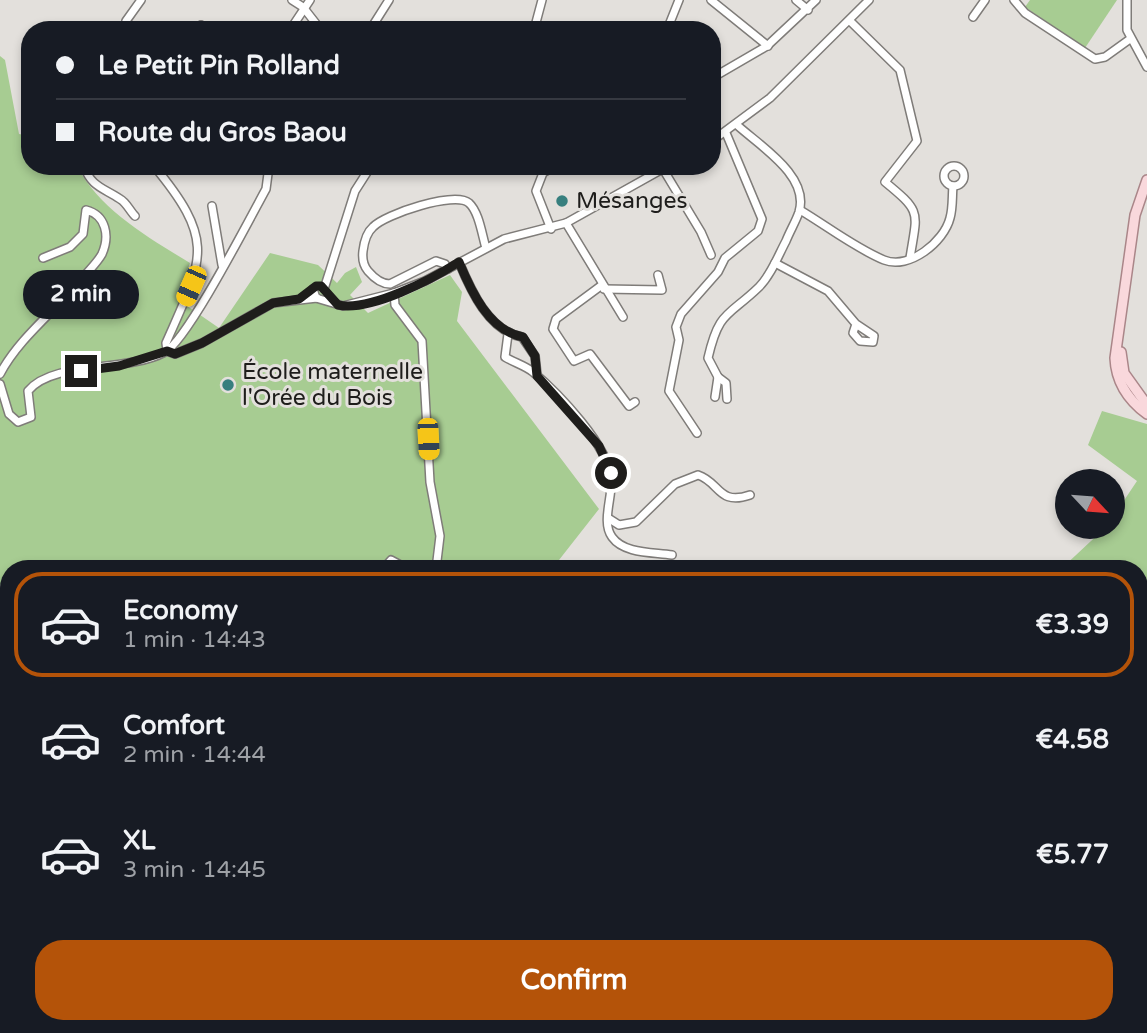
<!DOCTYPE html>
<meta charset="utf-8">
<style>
body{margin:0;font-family:"Varela Round",sans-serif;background:#20242c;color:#f1f3f6;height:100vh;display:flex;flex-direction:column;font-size:26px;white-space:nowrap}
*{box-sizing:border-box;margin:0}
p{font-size:23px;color:#9ea1a6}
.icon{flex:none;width:38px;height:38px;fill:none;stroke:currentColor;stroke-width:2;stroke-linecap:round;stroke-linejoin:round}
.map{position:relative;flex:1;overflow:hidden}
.sheet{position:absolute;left:0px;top:560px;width:1148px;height:474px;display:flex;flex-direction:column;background:#171b24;border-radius:28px 28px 0 0;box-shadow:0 4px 10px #0003}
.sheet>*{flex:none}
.banner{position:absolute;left:21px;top:21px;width:700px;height:154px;border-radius:28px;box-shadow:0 4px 10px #0003;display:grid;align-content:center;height:154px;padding:0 35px;background:#171b24}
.needle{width:46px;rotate:116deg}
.fabs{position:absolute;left:1055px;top:469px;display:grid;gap:14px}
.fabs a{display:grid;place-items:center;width:70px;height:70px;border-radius:50%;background:#171b24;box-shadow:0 4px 10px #0003;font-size:35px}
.end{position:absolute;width:32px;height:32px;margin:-16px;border:9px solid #1e1d1b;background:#fff;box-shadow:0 0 0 4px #fff}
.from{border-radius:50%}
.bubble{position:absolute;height:49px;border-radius:24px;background:#171b24;box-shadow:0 4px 10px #0003;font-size:23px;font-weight:700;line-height:49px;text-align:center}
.car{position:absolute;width:21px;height:42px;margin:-21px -10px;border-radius:9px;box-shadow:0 0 5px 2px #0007;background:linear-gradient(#f5c518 24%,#345 0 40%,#f5c518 0 76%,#345 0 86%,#f5c518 0)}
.banner b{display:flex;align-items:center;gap:24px;height:66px;font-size:26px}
.banner b+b{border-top:2px solid #363941}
.banner i{width:18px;height:18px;background:#f1f3f6}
ul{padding:12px 0 0;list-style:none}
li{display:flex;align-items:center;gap:21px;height:105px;margin:0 14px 10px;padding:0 21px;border:4px solid transparent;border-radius:28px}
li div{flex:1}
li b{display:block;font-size:26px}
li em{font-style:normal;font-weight:700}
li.current{border-color:#b45309}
li>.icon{width:63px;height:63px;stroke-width:1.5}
.primary-button{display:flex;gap:14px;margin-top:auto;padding:14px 35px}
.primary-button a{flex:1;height:80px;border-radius:28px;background:#b45309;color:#fff;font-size:28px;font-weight:700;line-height:80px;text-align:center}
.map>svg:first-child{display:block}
.green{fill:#a7cc92}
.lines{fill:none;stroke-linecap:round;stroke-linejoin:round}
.minor-casing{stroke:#7f7c79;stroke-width:10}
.major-casing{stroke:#aa8689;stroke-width:12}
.minor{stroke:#fff;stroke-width:7}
.major{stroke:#f9d8dc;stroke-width:9}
.route{stroke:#1e1d1b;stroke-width:9}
.poi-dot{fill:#377f7e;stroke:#e3e0dc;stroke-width:2.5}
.labels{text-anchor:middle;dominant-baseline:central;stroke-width:6;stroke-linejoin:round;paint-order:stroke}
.poi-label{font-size:23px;fill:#1e1d1b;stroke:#e3e0dc;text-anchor:start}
</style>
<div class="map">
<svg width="1147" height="1033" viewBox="0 0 1147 1033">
<rect width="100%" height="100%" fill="#e3e0dc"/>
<g class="green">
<polygon points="1030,0 1117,0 1085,48 1025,7"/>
<path d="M 0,56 L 5,60 L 19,134 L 30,136 L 30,166 L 77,166 C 100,210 149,238 190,263 L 177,299 L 219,328 L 270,253 L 318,265 L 337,283 L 345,273 L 356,267 L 362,282 L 350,295 L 368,313 L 450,275 L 462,292 L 457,321 L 599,509 L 559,560 L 562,569 L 9,569 L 9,596 L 0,584 Z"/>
<polygon points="1102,411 1147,424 1147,947 1139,941 1139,569 1061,569 1106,527 1113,527 1113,517 1137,481 1088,445"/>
<polygon points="9,894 9,1026 227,1026 221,1033 0,1033 0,896"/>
<polygon points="316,1026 423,1026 417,1033 330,1033"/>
</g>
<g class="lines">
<g class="minor-casing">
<g id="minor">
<polyline points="292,0 303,7 321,30"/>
<polyline points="711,0 768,46"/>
<polyline points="796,0 808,10"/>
<polyline points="1014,0 1025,13 1095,59 1105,57 1130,39"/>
<polyline points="1127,0 1127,30 1147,67"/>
<polyline points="973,17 985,0"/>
<polyline points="126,21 141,0"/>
<path d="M 850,21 L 900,70 L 917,141 L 885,182 C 923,213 917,212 910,258"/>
<polyline points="201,25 206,30"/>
<polyline points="597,26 605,30"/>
<polyline points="290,30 310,0"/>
<polyline points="370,30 389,0"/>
<polyline points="534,30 542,0"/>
<polyline points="667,30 679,0"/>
<polyline points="712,78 767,46 816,0"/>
<polyline points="712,141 770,98 869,0"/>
<circle cx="954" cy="176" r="10"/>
<path d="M 84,166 C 91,187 104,188 120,199 C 126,202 130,211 135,216"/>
<polyline points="142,166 154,168"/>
<path d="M 154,166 C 217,242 203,259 166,343 L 167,351"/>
<polyline points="663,169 701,232 711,255"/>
<polyline points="212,206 222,265"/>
<path d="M 800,210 C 827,226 855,248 884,260 C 909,270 944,242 950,218 C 953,208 952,196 953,186"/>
<polyline points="566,223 623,317"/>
<polyline points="551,229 536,191 543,173 555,166"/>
<path d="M 459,262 C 471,291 489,331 522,337 L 535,356 L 537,375"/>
<polyline points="775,263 828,291 856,324 874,336 873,342 860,341 853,333 856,324"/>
<path d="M 448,269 L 445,264 L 436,261 L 390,284 C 381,284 374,278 368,271 C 363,265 362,259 363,251 C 364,243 366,233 373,227 C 385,214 455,191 469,203 C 479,212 482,235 486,248"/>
<polyline points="602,285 556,319 553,329 574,361 590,354 629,406 635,402"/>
<polyline points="313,289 316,298 343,306 394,293 425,281 504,239 566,223 668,166"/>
<polyline points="324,289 355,191 371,166"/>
<polyline points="604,289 662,290 658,275"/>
<polyline points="394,293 395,305 422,341 430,482 440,536 436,569"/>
<path d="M 508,334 L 505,357 C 513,362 526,366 533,372 C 558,393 609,446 611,479 C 613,496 601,522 612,537 C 624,554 653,552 672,555"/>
<polyline points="167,351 175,354 202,343 273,303 317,298"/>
<path d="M 0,374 C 19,338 55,311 82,279 C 88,271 97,263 102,254 C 110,236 106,215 86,210 L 83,234 L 70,247 L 43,258"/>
<polyline points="718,377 726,383 727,399"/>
<path d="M 0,384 L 9,414 L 18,422 L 31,417 L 28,391 C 54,360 126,373 165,352 C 187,341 250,218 266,189 L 269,166"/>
<path d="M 715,397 L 718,377 L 708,358 C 719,310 728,317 759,287 C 771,275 778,256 786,241 C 790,231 796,221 799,212 C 810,176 760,146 737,125"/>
<polyline points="697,433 669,391 679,340 676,327 681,314 718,272 725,258 758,231 762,219 726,133"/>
<path d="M 608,518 L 619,525 L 636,522 L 675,484 L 698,475 C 720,482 718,506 750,495"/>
<polyline points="383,569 391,560 408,569"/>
<polyline points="1139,952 1147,956"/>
<polyline points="913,1026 924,1033"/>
<polyline points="429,1029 433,1033"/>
<polyline points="576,1033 582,1026"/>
<polyline points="615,1033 626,1026"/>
</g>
</g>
<g class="major-casing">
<g id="major">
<path d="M 1147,180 L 1135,215 L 1115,358 C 1116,382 1128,400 1147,414"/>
<polyline points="1121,352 1124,373 1147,405"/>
</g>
</g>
<use href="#minor" class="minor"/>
<use href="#major" class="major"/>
</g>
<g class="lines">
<path class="route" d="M 81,371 L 119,366 L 167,351 L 175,354 L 202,343 L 273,303 L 299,299 L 316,286 L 321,286 L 338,305 C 370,312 432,279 459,262 C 471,291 489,331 523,337 L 535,356 L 537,376 L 599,446 L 611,473"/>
</g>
<g class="poi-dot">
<circle cx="562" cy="201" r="7"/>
<circle cx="228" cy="385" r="7"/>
</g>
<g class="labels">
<g class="poi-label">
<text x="576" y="201">Mésanges</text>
<text x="242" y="372">École maternelle<tspan x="242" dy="26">l'Orée du Bois</tspan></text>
</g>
</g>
</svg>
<div class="fabs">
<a><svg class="needle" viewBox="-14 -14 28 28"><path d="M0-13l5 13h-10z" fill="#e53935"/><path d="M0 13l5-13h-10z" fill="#9ea1a6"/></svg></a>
</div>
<i class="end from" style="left:611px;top:473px"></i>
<i class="end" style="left:81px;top:371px"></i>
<div class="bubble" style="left:23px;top:270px;width:116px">2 min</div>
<i class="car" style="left:191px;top:286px;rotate:204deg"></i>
<i class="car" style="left:428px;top:439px;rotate:177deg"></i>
<div class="banner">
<b><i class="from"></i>Le Petit Pin Rolland</b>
<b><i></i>Route du Gros Baou</b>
</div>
<section class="sheet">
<ul>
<li class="current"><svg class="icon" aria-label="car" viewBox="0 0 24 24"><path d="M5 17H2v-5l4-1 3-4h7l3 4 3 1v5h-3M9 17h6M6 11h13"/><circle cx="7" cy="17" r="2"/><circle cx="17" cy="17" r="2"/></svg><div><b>Economy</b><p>1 min · 14:43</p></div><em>€3.39</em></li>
<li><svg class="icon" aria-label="car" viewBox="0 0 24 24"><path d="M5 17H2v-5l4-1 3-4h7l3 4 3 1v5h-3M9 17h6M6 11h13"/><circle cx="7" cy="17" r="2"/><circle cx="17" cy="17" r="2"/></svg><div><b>Comfort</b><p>2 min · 14:44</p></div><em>€4.58</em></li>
<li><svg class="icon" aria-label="car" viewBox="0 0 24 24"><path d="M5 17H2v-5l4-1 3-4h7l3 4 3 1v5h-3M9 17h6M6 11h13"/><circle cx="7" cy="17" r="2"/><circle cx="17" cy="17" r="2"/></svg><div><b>XL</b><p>3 min · 14:45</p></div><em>€5.77</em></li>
</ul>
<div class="primary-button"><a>Confirm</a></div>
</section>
</div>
